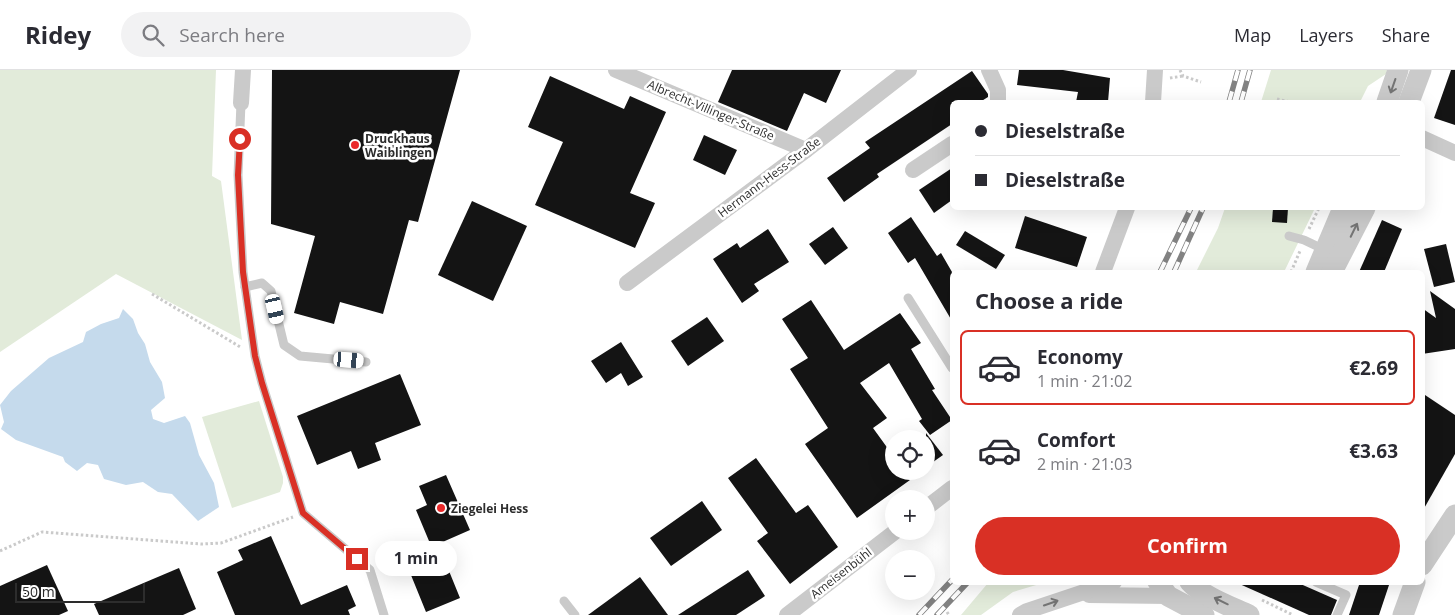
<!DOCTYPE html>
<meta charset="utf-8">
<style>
body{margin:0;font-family:"Open Sans",sans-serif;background:#f2f2f3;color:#2b2b33;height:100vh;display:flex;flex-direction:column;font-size:19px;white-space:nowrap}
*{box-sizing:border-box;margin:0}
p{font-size:16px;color:#7c7c81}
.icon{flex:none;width:28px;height:28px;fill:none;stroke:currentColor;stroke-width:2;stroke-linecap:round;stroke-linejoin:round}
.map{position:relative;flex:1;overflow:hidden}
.drawer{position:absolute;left:950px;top:200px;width:475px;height:315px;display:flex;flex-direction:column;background:#fff;border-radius:8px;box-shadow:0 5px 20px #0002}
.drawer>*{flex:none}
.top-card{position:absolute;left:950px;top:30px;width:475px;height:110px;border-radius:8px;box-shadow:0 5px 20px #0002;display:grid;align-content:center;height:110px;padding:0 25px;background:#fff}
.buttons{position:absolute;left:885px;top:360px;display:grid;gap:10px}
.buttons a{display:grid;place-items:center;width:50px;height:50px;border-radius:50%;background:#fff;box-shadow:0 5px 20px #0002;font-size:25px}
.scale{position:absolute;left:15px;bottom:12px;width:130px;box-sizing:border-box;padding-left:5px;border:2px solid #2d2d2d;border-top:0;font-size:14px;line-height:18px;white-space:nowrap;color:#2d2d2d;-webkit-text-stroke:4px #fff;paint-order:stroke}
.end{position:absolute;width:22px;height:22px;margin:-11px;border:6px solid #d93025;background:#fff;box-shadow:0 0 0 2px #fff}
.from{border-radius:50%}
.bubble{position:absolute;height:35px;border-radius:18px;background:#fff;box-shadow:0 5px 20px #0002;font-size:16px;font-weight:700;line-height:35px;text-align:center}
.car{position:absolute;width:15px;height:30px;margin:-15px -8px;border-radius:6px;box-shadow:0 0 4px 1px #0007;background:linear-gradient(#fff 24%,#345 0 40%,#fff 0 76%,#345 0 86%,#fff 0)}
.top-card b{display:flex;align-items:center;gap:18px;height:48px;font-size:19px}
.top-card b+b{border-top:1px solid #e1e1e2}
.top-card i{width:12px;height:12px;background:#2b2b33}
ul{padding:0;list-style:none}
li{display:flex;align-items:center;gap:15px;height:75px;margin:0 10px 8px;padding:0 15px;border:2px solid transparent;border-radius:8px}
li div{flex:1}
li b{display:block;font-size:19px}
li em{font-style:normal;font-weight:700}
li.selected{border-color:#d93025}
li>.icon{width:45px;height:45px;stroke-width:1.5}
h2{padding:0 25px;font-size:22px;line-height:60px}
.button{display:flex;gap:10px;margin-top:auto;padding:10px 25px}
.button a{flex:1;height:58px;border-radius:30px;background:#d93025;color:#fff;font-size:20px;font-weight:700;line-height:58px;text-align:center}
header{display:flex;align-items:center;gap:30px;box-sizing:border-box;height:70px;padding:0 25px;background:#fff;border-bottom:1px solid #e1e1e2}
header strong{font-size:24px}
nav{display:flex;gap:28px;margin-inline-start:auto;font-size:18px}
.search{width:350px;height:45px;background:#f2f2f3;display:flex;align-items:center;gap:12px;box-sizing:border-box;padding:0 18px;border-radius:28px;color:#7c7c81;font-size:19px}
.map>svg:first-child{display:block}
.green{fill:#e2ebda}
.water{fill:#c5daec}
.building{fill:#141414}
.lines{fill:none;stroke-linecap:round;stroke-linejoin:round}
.path{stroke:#cacaca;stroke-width:3;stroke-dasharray:2.5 2.5;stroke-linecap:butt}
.service{stroke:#cacaca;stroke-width:9}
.minor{stroke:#cacaca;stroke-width:16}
.tertiary{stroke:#cacaca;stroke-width:21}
.rail-casing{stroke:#828282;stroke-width:5.5}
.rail{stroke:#fff;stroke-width:4;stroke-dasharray:11;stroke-linecap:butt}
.oneway{stroke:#747474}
.route{stroke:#d93025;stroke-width:6}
.poi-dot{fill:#ea292a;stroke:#fff;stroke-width:2}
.labels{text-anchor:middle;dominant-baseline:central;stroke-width:5;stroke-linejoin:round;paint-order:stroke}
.street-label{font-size:12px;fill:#2d2d2d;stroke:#fff}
.poi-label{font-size:12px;font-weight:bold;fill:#2d2d2d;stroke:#fff;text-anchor:start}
</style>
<header>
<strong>Ridey</strong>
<div class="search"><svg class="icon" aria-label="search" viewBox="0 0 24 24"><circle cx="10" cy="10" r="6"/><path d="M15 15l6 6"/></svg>Search here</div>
<nav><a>Map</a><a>Layers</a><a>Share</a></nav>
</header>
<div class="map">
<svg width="1455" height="545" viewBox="0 0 1455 545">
<rect width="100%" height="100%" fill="#fff"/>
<g class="green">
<polygon points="0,0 216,0 212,106 221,111 242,270 116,204 0,282"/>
<polygon points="1271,0 1387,0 1386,4 1368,16 1360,32 1261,32"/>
<polygon points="1225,138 1315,138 1284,202 1196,202 1218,158"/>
<polygon points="259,331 283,407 283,413 280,422 232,438 202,347"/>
<polygon points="988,513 988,512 1043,513 1013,522 981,545 961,545"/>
</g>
<polygon class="water" points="123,239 133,249 138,263 145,274 150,292 162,312 165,328 151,340 153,349 164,353 185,346 190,353 199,385 214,413 219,437 198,451 172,424 158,422 143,412 126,415 104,409 98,395 87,393 77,401 65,392 63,387 16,370 1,359 4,352 0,335 11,321 49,288 83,272 86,262 101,254 119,248"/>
<g class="building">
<polygon points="272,0 460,0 418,152 409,150 383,244 340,232 334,254 294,243 315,166 271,154"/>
<polygon points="732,0 841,0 826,33 804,23 787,61 718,32"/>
<polygon points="1019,0 1063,0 1110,8 1108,32 1076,32 1078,22 1017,15"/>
<polygon points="1451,0 1455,0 1455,55 1434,48"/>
<polygon points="972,1 988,24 988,27 980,32 952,32 952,54 877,104 879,107 844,132 827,108 870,78 865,72"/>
<polygon points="550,6 624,39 630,26 666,42 630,123 655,133 635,178 535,135 563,72 528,57"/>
<polygon points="704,65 737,80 725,105 693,90"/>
<polygon points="952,98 952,130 934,143 919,120"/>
<polygon points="472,131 527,156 493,231 438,205"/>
<polygon points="1273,138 1288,138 1287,153 1272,152"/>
<polygon points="1025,146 1087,167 1077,197 1015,178"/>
<polygon points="911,147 937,186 941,183 952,202 952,251 915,188 908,193 888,163"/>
<polygon points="1382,150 1402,159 1384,202 1359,202"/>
<polygon points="833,157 848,178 825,195 809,174"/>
<polygon points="768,159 789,192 754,214 759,221 742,233 713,189 737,173 740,178"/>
<polygon points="965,161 1005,185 996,199 956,175"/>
<polygon points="1446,174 1455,212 1434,217 1424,179"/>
<polygon points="1430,221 1455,239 1455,279 1422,284 1422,238 1436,248"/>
<polygon points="811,230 844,280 900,243 921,273 911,279 935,319 932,320 952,350 930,365 919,351 922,349 889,293 860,313 887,348 873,358 894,387 894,401 904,401 910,410 857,448 805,374 828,358 790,299 808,288 782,249"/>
<polygon points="707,247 724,271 688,296 671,271"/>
<polygon points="621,272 643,307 628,316 621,303 606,313 591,291"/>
<polygon points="400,304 421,355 375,373 381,390 358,399 351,381 317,395 297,346"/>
<polygon points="1422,323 1455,345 1455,384 1422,442"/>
<polygon points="926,363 943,385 926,397"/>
<polygon points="756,388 796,443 808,435 838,477 790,514 757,471 768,463 728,408"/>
<polygon points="446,405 470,460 438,474 460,528 426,542 402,483 429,471 416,440 427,435 419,416"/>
<polygon points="702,431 722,460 671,496 650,468"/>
<polygon points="271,466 301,535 347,515 356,536 348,540 350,545 235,545 217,502 243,490 238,480"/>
<polygon points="47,495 68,541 59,545 0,545 0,516"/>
<polygon points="179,498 196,539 183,545 99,545 94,534"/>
<polygon points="748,500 765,526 736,545 678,545"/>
<polygon points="640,507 668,545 588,545"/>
<polygon points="1235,512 1296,512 1337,530 1331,545 1309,545"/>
<polygon points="1360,512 1390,512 1379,545 1349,545"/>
</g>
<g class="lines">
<g class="path">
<polyline points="1180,0 1183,6 1201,12"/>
<polyline points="1170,8 1183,6"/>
<polyline points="1277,29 1290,32"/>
<polyline points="1309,159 1319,138"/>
<polyline points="1291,202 1300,181"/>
<polyline points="152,224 242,278"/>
<polyline points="0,481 42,462 201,474 221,473 293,447"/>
<polyline points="1262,530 1293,545"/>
<polyline points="947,542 949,545"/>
</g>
<g class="service">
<polyline points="241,33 238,105 243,202 255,286 262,313 303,443 370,500 384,545"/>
<polyline points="1289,166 1304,170 1325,180"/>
<polyline points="245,217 262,213 271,221 284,275 300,286 366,292"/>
<polyline points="908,228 952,298"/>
<polyline points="1316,512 1346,525 1337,545"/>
<polyline points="564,531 575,545"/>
</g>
<g class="minor">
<polyline points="616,0 806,80"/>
<polyline points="989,0 998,20 998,32"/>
<polyline points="1153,32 1155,0"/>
<polyline points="241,33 243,0"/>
<polyline points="1422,68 1455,83"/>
<polyline points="913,100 952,74"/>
<polyline points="1103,202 1127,138"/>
<polyline points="627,213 806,80 909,0"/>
<polyline points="926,438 952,418"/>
<polyline points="1089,525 1168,526"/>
<polyline points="787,545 896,461"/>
<polyline points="1020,545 1027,541 1114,512"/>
</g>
<g class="tertiary">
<polyline points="1387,32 1398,0"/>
<polyline points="1409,32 1421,0"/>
<polyline points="1316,202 1343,138"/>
<polyline points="1332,202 1365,138"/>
<polyline points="1422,495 1455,445"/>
<polyline points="1158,512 1168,526 1204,545"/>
<path d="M 1190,512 C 1202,526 1232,537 1249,545"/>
<polyline points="1403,545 1415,512"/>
</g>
<g class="rail-casing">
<g id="rail">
<polyline points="1229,32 1238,0"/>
<polyline points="1241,32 1250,0"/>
<polyline points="1160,202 1191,138"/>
<polyline points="1174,202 1203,138"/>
<polyline points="919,545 952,510"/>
<polyline points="937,545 968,512"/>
</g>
</g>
<use href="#rail" class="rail"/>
</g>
<defs><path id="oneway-shaft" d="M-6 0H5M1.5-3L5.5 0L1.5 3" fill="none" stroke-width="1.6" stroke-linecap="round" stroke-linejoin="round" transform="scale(1.25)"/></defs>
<g class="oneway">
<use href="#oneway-shaft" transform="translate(1393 16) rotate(109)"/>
<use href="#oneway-shaft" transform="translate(1354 160) rotate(-64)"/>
<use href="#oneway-shaft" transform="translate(1221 531) rotate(-154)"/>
<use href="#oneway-shaft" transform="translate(1051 533) rotate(-19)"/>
</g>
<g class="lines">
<polyline class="route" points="240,69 238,105 243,202 255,286 262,313 303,443 357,489"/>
</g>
<g class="poi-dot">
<circle cx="355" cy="75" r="5"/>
<circle cx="441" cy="438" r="5"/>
</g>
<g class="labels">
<g class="street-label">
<text transform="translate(711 40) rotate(23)">Albrecht-Villinger-Straße</text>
<text transform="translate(769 107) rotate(-37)">Hermann-Hess-Straße</text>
<text transform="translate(841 503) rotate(-38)">Ameisenbühl</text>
</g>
<g class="poi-label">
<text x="365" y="68">Druckhaus<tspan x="365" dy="14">Waiblingen</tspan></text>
<text x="451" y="438">Ziegelei Hess</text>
</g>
</g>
</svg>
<div class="buttons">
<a><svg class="icon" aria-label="locate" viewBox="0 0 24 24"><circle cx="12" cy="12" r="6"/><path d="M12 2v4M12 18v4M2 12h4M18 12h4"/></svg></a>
<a>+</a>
<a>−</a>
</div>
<div class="scale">50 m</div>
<i class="end from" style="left:240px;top:69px"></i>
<i class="end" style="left:357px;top:489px"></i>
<div class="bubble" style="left:375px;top:471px;width:82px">1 min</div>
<i class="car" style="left:275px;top:239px;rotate:167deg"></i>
<i class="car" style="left:349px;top:290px;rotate:95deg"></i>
<div class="top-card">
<b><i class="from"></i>Dieselstraße</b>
<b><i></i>Dieselstraße</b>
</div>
<section class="drawer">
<h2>Choose a ride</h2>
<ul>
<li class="selected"><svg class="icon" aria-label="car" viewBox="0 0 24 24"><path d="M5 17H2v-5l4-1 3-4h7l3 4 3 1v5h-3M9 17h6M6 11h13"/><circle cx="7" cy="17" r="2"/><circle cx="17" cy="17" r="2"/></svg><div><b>Economy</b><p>1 min · 21:02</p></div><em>€2.69</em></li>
<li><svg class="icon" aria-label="car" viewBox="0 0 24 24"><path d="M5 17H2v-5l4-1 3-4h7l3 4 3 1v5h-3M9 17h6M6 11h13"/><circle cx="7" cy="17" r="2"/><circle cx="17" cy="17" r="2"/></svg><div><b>Comfort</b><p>2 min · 21:03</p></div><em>€3.63</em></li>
</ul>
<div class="button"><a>Confirm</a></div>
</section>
</div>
